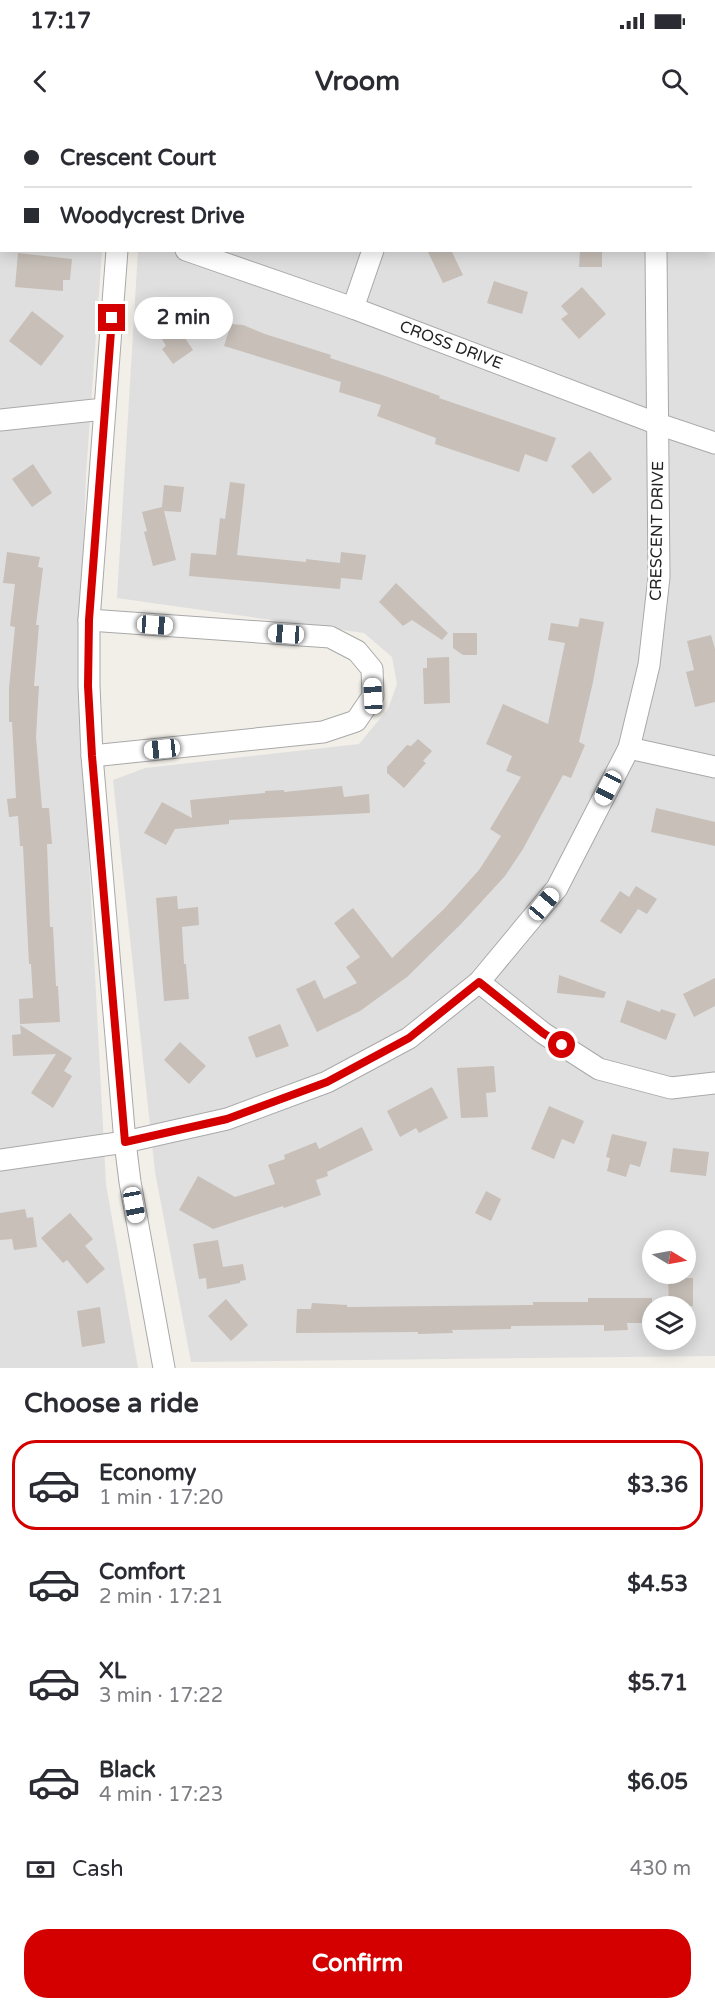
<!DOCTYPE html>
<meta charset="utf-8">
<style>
body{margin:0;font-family:"Varela Round",sans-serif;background:#f2f2f3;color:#2b2b33;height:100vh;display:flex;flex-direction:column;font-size:22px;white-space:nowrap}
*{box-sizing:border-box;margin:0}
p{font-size:20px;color:#7c7c81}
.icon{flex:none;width:33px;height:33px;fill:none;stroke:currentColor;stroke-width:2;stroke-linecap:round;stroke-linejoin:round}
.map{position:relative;height:1248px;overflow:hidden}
.sheet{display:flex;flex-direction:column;background:#fff;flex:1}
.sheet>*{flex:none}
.hud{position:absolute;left:0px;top:0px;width:716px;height:132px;box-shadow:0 3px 15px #0003;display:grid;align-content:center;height:132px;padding:0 24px;background:#fff}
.needle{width:39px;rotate:100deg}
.tools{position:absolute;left:642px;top:1110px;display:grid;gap:12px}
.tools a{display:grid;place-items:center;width:54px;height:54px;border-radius:50%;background:#fff;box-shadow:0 3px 15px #0003;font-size:30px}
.end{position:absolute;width:27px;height:27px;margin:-14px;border:8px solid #d40000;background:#fff;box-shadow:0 0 0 3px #fff}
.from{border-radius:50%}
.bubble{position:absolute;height:42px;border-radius:21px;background:#fff;box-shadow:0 3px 15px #0003;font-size:20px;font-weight:700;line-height:42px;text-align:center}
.car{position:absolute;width:18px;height:36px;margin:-18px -9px;border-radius:8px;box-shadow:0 0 4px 2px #0007;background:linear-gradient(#fff 24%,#345 0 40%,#fff 0 76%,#345 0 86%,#fff 0)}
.hud b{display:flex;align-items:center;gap:21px;height:57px;font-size:22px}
.hud b+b{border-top:2px solid #e1e1e2}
.hud i{width:15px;height:15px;background:#2b2b33}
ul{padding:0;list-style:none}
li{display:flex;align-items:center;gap:18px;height:90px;margin:0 12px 9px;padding:0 12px;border:3px solid transparent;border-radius:24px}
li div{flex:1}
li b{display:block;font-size:22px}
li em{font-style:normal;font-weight:700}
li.current{border-color:#d40000}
li>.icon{width:54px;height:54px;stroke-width:1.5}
h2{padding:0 24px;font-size:27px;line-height:72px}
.pay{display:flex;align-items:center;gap:15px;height:66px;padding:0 24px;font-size:22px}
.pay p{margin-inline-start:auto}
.button{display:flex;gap:12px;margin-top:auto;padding:12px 24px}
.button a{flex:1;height:69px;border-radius:24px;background:#d40000;color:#fff;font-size:24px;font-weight:700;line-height:69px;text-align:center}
.status{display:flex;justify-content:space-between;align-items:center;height:42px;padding:0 30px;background:#fff;direction:ltr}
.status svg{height:16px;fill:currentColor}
header{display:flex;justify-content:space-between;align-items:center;height:78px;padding:0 24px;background:#fff;font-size:27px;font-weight:700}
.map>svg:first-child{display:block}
.residential{fill:#e0dfdf;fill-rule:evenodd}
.building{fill:#c7bfb8}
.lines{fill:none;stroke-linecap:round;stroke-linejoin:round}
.street-casing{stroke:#a9a9a9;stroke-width:23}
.street{stroke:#fff;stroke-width:21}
.route{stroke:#d40000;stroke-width:8}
.labels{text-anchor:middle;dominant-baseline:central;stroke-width:5;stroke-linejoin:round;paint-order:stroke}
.street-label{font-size:16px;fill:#222;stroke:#fff}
</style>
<div class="status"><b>17:17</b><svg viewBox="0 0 49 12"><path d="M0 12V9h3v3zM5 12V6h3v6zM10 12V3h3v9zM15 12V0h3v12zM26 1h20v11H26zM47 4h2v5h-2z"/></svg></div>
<header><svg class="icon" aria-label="back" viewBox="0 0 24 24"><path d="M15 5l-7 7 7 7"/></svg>Vroom<svg class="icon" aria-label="search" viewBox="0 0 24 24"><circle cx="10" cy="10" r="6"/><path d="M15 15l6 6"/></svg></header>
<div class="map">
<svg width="715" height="1248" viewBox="0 0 715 1248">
<rect width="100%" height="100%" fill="#f2efe9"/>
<g class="residential">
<polygon points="0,0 103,0 2,2 2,130 102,131 86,354 79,551 106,1064 138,1248 0,1248"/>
<path d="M 142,0 L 715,0 L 715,1236 L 191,1242 L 155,1052 L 113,660 L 145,648 L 359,624 L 388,589 L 397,564 L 392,537 L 364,513 L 117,478 L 138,131 L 714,130 L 714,2 ZM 652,1120 L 686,1120 L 686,1154 L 652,1154 ZM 652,1186 L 686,1186 L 686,1220 L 652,1220 Z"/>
</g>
<g class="building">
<polygon points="427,130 451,130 463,155 443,163"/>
<polygon points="580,130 602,130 602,147 579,147"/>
<polygon points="18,133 72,139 70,160 63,160 63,171 15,167"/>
<polygon points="494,161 528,172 522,194 487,183"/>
<polygon points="582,167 606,194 579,219 561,199 568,194 561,186"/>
<polygon points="188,185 203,206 185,218 193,230 173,244 162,229 166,226 162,219 166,215 157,202"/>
<polygon points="32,191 64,216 41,246 9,221"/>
<polygon points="231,204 243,205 265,214 331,235 330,238 385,256 440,276 439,278 556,318 547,342 525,334 519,352 435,324 436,318 377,296 381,285 339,272 341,262 224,226"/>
<polygon points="590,331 612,359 593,374 571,346"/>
<polygon points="33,344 52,373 32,387 12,359"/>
<polygon points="230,362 245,364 237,435 306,442 306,439 340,443 341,432 366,435 362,460 341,458 340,469 189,456 191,433 216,435 220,398 225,399"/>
<polygon points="164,365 184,367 181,392 164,391 176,440 153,446 144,412 147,411 142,392 162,387"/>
<polygon points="7,432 40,437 38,447 43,448 36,505 39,505 34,566 39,566 36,617 42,688 49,688 52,724 47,724 50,807 53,807 56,866 58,866 60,902 20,904 19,879 33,878 31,844 29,844 23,726 20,726 18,696 9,697 7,679 16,678 12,602 9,602 9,568 15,507 10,506 15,464 3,463"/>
<polygon points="396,463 448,513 442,520 412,500 403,506 379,482"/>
<polygon points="580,498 604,502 593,562 579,622 585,625 571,658 563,655 523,729 505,756 461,804 407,857 360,891 317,912 296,869 315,860 324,879 357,863 346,847 360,837 334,803 353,788 392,838 444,789 479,750 501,716 490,709 521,657 506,651 512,636 486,624 503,584 548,604 565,523 548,520 551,503 578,507"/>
<polygon points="453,513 477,513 477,535 463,535 453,528"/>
<polygon points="711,515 715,529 715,582 695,587 686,552 694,550 687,521"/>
<polygon points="449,537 450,583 424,584 423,548 427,548 427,538"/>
<polygon points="418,619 432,631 423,641 426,643 404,668 387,653 387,647 407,625 411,626"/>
<polygon points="342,666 344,677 369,674 370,693 229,700 229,704 175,709 166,725 144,713 162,682 192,698 190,680 265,673 265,671 284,670 284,672"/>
<polygon points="656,688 715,702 715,726 651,712"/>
<polygon points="636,766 657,779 647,794 638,789 621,814 600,801 620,771 629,777"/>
<polygon points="177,776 178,789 198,787 199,805 182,807 184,844 186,844 189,879 164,881 156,778"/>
<polygon points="559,855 606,872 604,878 557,873"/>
<polygon points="715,858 715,886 694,897 683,874"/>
<polygon points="627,880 660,892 661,889 676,894 666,920 620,902"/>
<polygon points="280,904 289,926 256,938 248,917"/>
<polygon points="20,905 72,938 64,951 72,956 53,988 31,973 56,934 13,936 12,915 21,914"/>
<polygon points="180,922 206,946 189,964 164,940"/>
<polygon points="494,946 496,972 486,973 488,997 461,998 457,948"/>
<polygon points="432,967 448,998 419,1013 416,1008 400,1017 387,991"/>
<polygon points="549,986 584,1001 574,1024 562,1019 554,1039 531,1029"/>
<polygon points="362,1007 373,1030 327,1052 328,1056 316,1060 321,1075 284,1088 283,1086 213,1109 179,1090 198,1056 235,1077 275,1064 268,1045 285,1039 284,1035 316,1022 319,1029"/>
<polygon points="612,1014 647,1022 640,1047 630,1044 626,1057 607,1051 610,1038 606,1037"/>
<polygon points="673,1028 709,1032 706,1056 670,1052"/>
<polygon points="486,1071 501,1079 491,1101 475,1093"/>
<polygon points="25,1089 27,1098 33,1097 37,1127 14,1130 12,1119 0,1120 0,1093"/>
<polygon points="70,1093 93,1119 85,1126 105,1149 87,1164 67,1140 63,1143 41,1118"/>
<polygon points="218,1120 223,1147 243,1144 246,1160 240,1161 240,1163 207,1169 206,1158 199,1159 193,1124"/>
<polygon points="668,1158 693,1158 693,1186 669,1186"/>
<polygon points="588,1178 652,1178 652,1203 627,1203 628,1210 604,1211 604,1205 511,1206 511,1209 452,1210 453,1213 418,1214 418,1212 296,1213 297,1189 311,1189 312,1183 347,1185 347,1187 533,1185 533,1182 588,1182"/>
<polygon points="226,1179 248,1205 231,1221 208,1196"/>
<polygon points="100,1187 105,1223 82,1227 77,1191"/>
</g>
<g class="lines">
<g class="street-casing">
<g id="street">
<polyline points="119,0 119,2"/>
<polyline points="655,0 655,2"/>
<polyline points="386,2 386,0"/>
<polyline points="117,130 89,500 89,565 92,636 125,1022 130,1062 164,1248"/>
<polyline points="186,130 353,188 658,304 715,323"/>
<polyline points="353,188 373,130"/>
<polyline points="0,300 104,289"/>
<polyline points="89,500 330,517 357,531 372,549 373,576 356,601 323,612 92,636"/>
<polyline points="629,628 715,647"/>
<polyline points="479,862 543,913 599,949 671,968 715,963"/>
<polyline points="0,1040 125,1022 227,999 327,962 409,918 479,862 557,768 629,628 649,545 659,457 656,130"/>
</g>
</g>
<use href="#street" class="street"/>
</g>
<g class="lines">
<polyline class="route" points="112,198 89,500 88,566 92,636 125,1022 227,999 327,962 409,918 479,862 543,913 562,925"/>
</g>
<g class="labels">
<g class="street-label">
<text transform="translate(451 225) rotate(21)">CROSS DRIVE</text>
<text transform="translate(657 411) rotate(-89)">CRESCENT DRIVE</text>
</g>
</g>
</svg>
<div class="tools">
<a><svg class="needle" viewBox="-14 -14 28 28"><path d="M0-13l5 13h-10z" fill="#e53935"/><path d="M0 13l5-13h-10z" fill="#7c7c81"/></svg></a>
<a><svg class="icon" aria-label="layers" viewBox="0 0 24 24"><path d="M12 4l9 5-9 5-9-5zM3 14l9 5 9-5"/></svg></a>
</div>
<i class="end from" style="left:562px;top:925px"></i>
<i class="end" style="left:112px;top:198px"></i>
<div class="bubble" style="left:134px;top:177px;width:99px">2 min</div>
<i class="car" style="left:155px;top:505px;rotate:94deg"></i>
<i class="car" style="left:286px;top:514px;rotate:274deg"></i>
<i class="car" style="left:373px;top:576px;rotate:357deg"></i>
<i class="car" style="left:162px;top:629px;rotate:264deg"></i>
<i class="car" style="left:608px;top:668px;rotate:207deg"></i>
<i class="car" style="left:544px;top:784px;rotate:40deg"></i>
<i class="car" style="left:134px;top:1085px;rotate:169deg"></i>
<div class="hud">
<b><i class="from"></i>Crescent Court</b>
<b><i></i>Woodycrest Drive</b>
</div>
</div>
<section class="sheet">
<h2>Choose a ride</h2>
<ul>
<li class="current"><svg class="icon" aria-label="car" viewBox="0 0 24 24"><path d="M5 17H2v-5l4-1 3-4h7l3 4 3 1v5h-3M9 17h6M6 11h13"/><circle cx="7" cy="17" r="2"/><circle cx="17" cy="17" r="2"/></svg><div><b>Economy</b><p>1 min · 17:20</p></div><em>$3.36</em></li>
<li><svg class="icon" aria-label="car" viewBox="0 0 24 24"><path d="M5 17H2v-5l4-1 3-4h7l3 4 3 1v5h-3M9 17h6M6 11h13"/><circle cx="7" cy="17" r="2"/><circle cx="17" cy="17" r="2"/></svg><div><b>Comfort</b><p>2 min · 17:21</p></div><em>$4.53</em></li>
<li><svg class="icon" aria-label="car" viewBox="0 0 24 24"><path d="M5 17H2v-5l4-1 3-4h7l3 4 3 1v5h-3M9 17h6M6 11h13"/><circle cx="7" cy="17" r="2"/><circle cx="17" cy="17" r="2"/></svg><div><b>XL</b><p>3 min · 17:22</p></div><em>$5.71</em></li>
<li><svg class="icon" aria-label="car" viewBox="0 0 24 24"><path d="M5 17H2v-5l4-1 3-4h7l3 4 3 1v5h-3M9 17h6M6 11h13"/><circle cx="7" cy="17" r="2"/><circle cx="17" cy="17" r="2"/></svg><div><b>Black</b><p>4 min · 17:23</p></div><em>$6.05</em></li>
</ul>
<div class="pay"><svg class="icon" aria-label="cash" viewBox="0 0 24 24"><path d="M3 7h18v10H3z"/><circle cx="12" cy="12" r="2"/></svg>Cash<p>430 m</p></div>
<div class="button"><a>Confirm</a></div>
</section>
